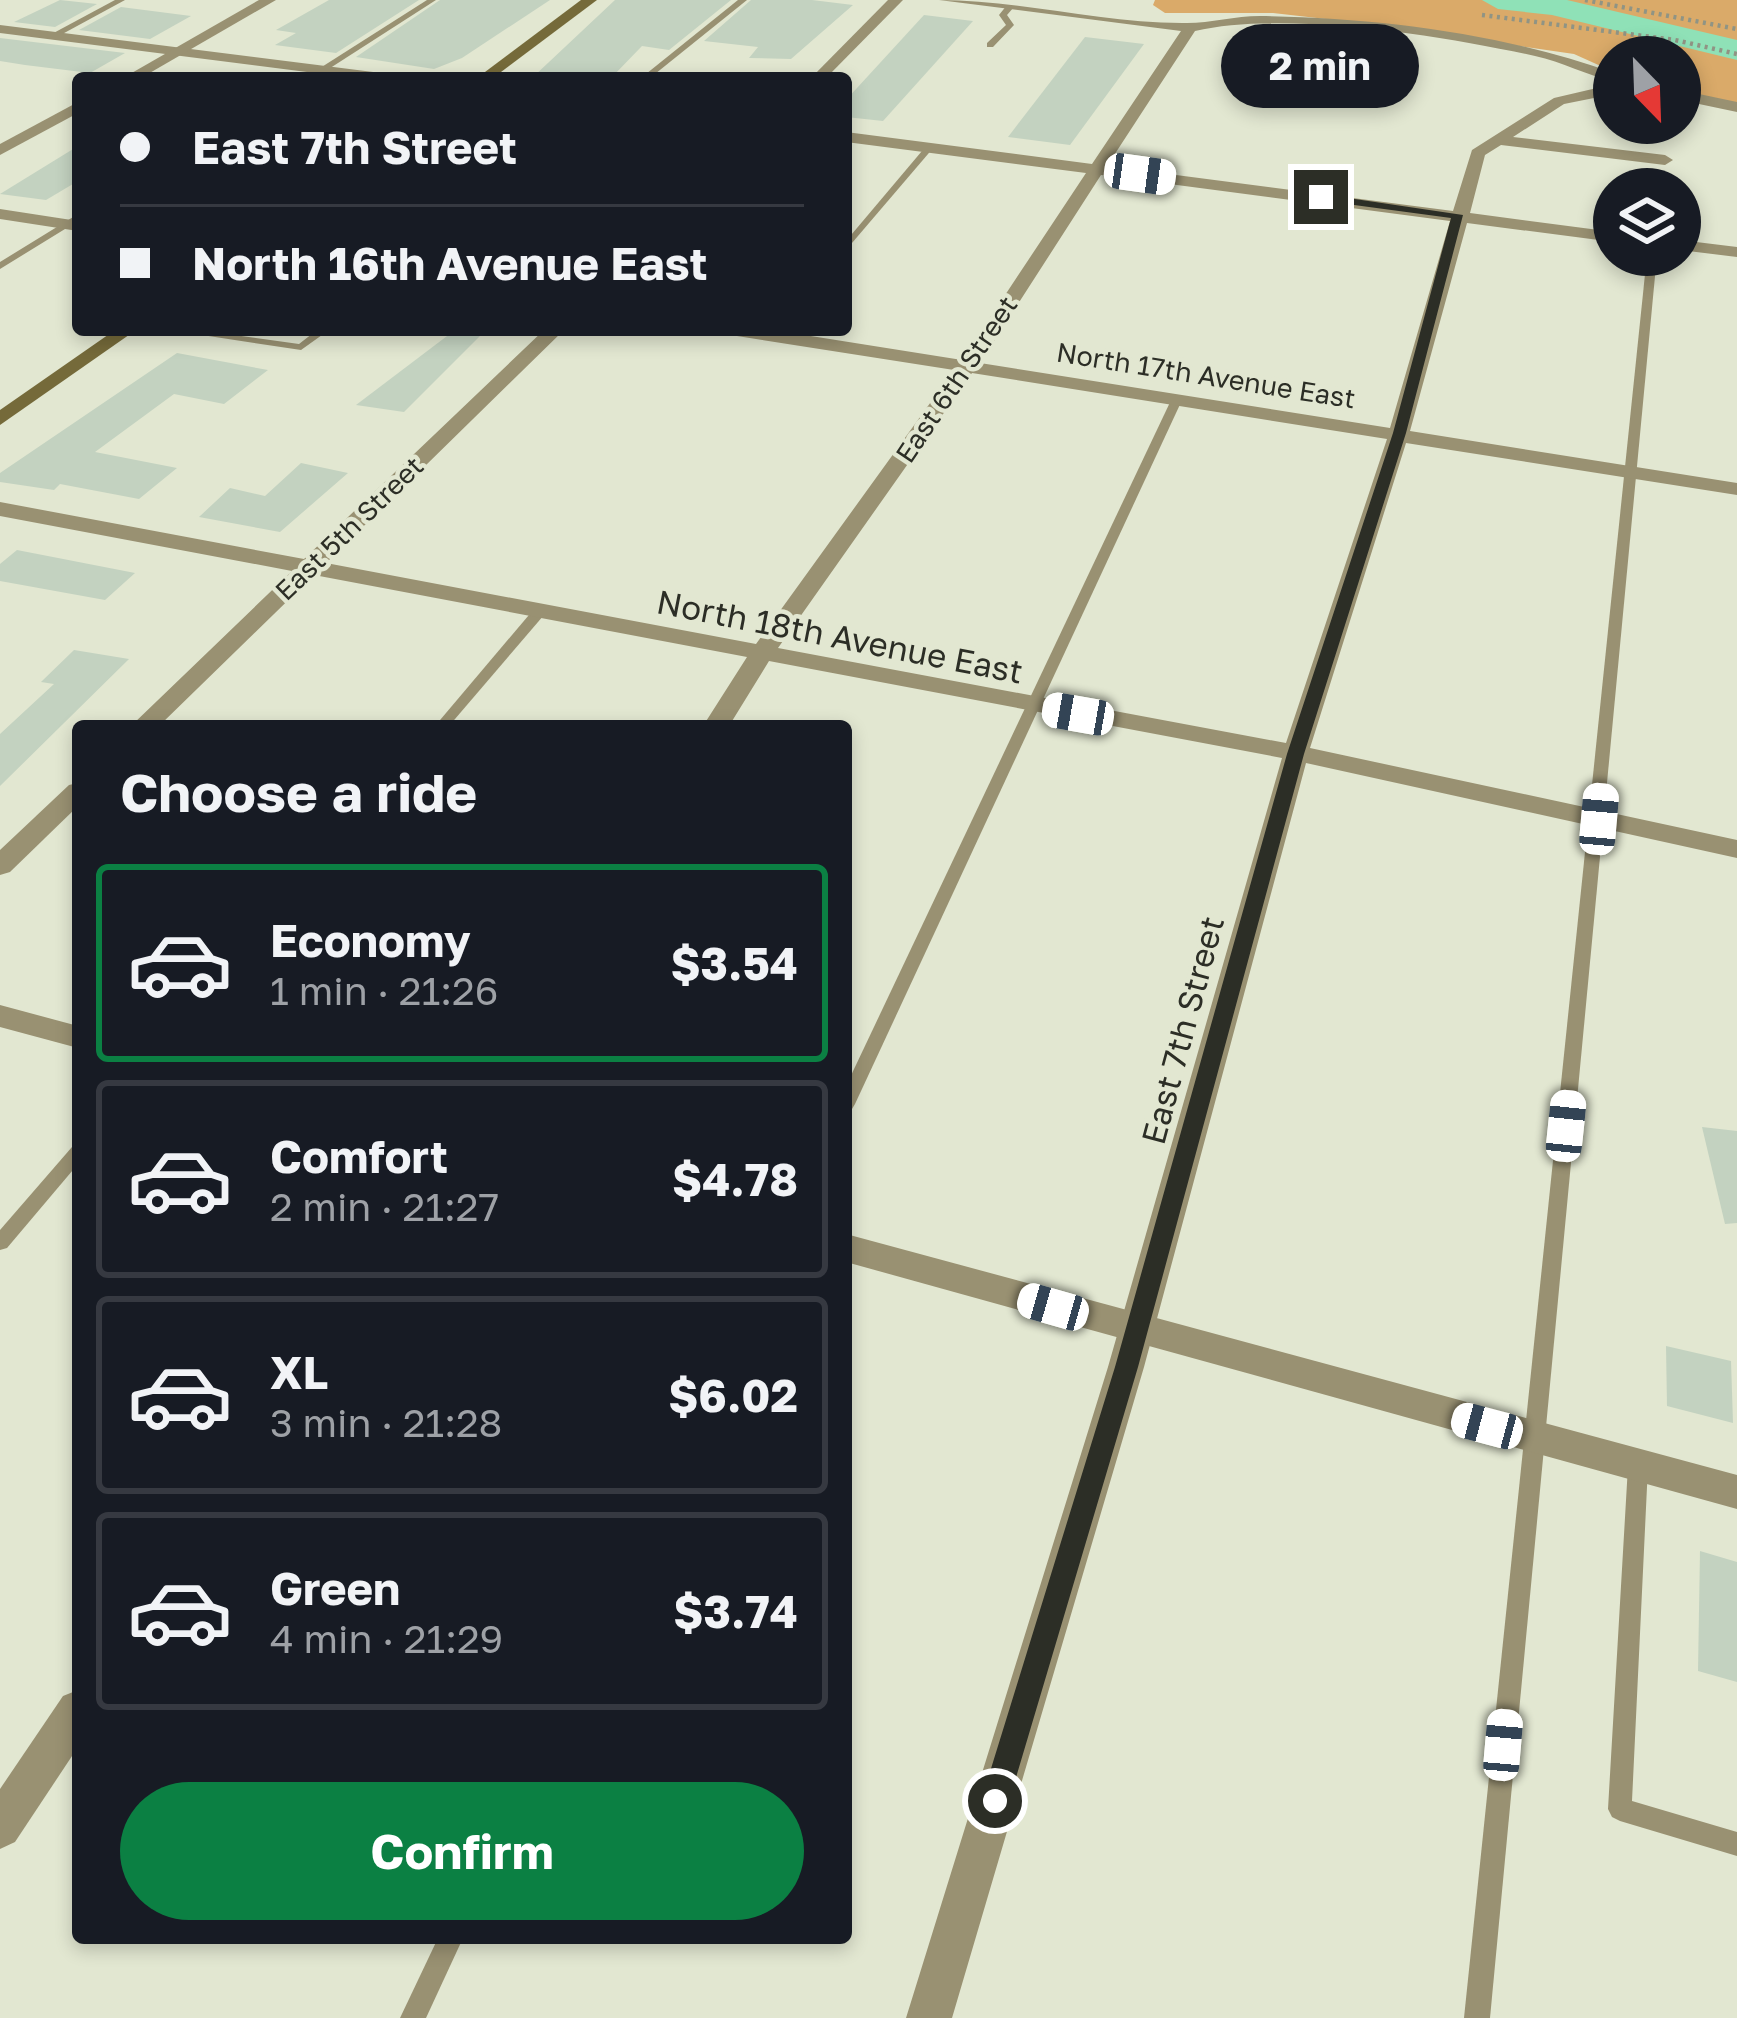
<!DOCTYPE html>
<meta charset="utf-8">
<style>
body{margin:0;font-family:"Golos Text",sans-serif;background:#242831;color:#f1f3f6;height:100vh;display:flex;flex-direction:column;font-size:45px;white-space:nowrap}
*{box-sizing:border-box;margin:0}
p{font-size:39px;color:#9ea1a6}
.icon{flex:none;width:66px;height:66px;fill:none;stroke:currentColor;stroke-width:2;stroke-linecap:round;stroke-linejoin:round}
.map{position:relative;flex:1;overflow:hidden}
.details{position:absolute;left:72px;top:720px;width:780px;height:1224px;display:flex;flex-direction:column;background:#171b24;border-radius:12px;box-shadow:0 6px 18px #0003}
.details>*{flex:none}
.guide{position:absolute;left:72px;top:72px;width:780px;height:264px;border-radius:12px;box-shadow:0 6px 18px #0003;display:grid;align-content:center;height:264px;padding:0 48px;background:#171b24}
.needle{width:78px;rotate:157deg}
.buttons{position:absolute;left:1593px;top:36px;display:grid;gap:24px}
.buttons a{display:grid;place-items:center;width:108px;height:108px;border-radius:50%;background:#171b24;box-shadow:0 6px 18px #0003;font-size:60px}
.end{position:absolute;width:54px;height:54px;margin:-27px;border:15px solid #2c2e26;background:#fff;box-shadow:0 0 0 6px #fff}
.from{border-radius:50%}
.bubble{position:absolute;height:84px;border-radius:42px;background:#171b24;box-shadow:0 6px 18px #0003;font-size:39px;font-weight:700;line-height:84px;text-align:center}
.car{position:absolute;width:36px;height:72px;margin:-36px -18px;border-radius:15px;box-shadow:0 0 9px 3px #0007;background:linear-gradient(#fff 24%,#345 0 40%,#fff 0 76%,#345 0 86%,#fff 0)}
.guide b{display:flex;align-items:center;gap:42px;height:114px;font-size:45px}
.guide b+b{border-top:3px solid #363941}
.guide i{width:30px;height:30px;background:#f1f3f6}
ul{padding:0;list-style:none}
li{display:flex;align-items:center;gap:36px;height:198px;margin:0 24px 18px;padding:0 24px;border:6px solid #363941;border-radius:12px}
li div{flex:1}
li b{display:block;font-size:45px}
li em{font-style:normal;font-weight:700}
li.current{border-color:#0b8043}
li>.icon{width:108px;height:108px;stroke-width:1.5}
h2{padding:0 48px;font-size:54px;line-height:144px}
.cta{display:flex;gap:24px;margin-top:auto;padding:24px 48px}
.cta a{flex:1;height:138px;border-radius:72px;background:#0b8043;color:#fff;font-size:48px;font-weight:700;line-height:138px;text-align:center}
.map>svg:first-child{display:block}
.forest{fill:#daaa69}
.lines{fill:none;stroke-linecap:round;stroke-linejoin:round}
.river{fill:#8fe1b7;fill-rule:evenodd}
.building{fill:#c3d2c0}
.path{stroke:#909484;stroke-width:4.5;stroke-dasharray:3 4.5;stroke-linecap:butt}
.service{fill:#999172;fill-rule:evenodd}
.minor{fill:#999172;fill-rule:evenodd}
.tertiary{fill:#999172;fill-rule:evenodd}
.secondary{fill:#756a3a;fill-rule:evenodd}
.route{fill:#2c2e26}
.labels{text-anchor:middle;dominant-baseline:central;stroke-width:9;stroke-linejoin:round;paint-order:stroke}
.far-street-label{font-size:27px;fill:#2c2e26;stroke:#e2e7d1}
.street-label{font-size:33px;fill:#2c2e26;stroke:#e2e7d1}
</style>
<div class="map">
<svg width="1737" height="2018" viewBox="0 0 1737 2018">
<rect width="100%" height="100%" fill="#e2e7d1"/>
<polygon class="forest" points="1155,0 1737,0 1737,103 1680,91 1680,57 1614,57 1614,72 1574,54 1370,24 1273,13 1165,13 1153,5"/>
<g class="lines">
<polygon class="river" points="1482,0 1567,0 1737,40 1737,60 1552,15 1498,9"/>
</g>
<g class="building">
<polygon points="60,0 97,4 55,27 14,22"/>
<polygon points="329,0 419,0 336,53 275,45 296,33 276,30"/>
<polygon points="440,0 550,0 462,58 434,69 356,57"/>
<polygon points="615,0 731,0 669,50 642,46 611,78 532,78"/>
<polygon points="751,0 812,0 853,5 791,59 749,58 758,47 704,41"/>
<polygon points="121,7 191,16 150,39 79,30"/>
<polygon points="924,15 973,21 883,121 846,117 846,100"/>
<polygon points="1085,37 1144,44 1070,145 1008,137"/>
<polygon points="0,38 125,53 90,73 25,65 0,61"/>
<polygon points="78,146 78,181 46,200 0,194"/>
<polygon points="455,330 485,331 404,412 356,405"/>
<polygon points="177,353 268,370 224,404 174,394 95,452 177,468 139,499 60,484 54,490 0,482 0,473"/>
<polygon points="301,463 348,473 280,532 199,517 230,488 265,496"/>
<polygon points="17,550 135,573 105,600 0,581 0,564"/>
<polygon points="74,650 129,659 0,786 0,734 54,684 41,682"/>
<polygon points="1702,1127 1737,1131 1737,1223 1725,1224"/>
<polygon points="1666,1346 1731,1361 1733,1423 1667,1406"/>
<polygon points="1700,1551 1737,1562 1737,1682 1698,1671"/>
</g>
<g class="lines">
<g class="path">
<polyline points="1585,0 1737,29"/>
<polyline points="1482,15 1675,40 1737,54"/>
</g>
<g class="service">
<polygon points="115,0 125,0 55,38 48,36"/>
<polygon points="427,0 436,0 324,72 317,70"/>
<polygon points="738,0 747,0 650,78 641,78"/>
<polygon points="1007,5 1014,7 1007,15 1014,25 993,47 987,47 987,43 1006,25 999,15"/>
<polygon points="927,145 934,147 846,250 846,241"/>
<polygon points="78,214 78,221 0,269 0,262"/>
<polygon points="1647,255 1657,255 1490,2018 1464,2018"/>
<polygon points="198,330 299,344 317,330 329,330 301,350 202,335 198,334"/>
<polygon points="1173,396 1183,398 855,1104 852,1109 846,1110 846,1086"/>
<polygon points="539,608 545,612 544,615 449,726 435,726 534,609"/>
<polygon points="78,1145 78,1164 7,1248 0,1250 0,1230 72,1147"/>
<polygon points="1638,1457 1645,1460 1648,1466 1632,1801 1737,1832 1737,1856 1620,1821 1612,1817 1608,1809 1628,1466 1631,1460"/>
<polygon points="438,1938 463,1938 426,2018 400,2018"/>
</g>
<g class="minor">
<polygon points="888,0 903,0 826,78 811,78"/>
<path d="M 939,0 C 1022,0 1104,24 1187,23 C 1211,23 1235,16 1260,16 C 1379,18 1502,33 1614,73 L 1614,82 C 1587,75 1562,62 1535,56 C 1444,36 1285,10 1195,31 L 1107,166 L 1453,211 L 1472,150 L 1554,98 L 1614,84 L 1614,94 L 1564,104 L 1513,137 L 1665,155 L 1673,160 L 1665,165 L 1501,145 L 1485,155 L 1470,213 L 1614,232 L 1614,242 L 1467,223 L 1410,431 L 1737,483 L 1737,495 L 1406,443 L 1310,748 L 1737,840 L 1737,858 L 1306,763 L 1144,1367 L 952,2018 L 906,2018 L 1108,1367 L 1282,758 L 769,661 L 729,726 L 703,726 L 747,657 L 314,575 L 159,726 L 131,726 L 292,571 L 0,516 L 0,502 L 304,559 L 544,330 L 564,330 L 326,563 L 756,644 L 954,370 L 737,336 L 728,330 L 773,330 L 962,360 L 1086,173 L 846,142 L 846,132 L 1092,164 L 1181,31 ZM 1101,175 L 1450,221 L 1390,428 L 980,363 ZM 972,373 L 1387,439 L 1286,743 L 778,648 Z"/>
<polygon points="0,25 389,74 396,78 354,78 0,33"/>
<polygon points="1680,90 1737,102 1737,112 1680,100"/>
<polygon points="0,209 78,221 78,231 0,219"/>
<polygon points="1680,240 1737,247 1737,257 1680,250"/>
<polygon points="78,783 78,806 10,872 0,875 0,850 69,785"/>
<polygon points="78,1690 78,1747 15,1842 0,1849 0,1789 63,1696"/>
</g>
<g class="tertiary">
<polygon points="259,0 276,0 141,78 123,78"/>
<polygon points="78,102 78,113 0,155 0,144"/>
<polygon points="0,1005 78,1026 78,1048 0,1027"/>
<polygon points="846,1234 1737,1475 1737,1509 846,1262"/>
</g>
<g class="secondary">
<polygon points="581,0 597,0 493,78 477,78"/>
<polygon points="115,330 136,330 0,425 0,410"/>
</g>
</g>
<polygon class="route" points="1321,194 1463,215 1406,433 1304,754 1138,1367 1009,1801 1005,1811 995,1815 985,1811 981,1801 1115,1367 1287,754 1393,433 1451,218 1317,200"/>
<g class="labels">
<g class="far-street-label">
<text transform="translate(1206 375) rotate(9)">North 17th Avenue East</text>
<text transform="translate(956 379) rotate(-56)">East 6th Street</text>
<text transform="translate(349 528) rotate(-44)">East 5th Street</text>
</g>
<g class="street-label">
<text transform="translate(840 636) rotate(11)">North 18th Avenue East</text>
<text transform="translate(1182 1030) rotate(-75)">East 7th Street</text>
</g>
</g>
</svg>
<div class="buttons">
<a><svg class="needle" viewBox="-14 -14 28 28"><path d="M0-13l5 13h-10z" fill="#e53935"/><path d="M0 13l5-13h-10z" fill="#9ea1a6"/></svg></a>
<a><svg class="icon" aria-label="layers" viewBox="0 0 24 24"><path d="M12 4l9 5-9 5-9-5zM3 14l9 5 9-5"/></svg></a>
</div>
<i class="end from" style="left:995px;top:1801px"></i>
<i class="end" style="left:1321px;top:197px"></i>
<div class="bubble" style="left:1221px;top:24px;width:198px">2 min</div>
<i class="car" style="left:1140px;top:174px;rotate:98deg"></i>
<i class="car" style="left:1078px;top:714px;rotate:280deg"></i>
<i class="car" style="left:1599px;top:819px;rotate:5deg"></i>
<i class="car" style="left:1566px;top:1126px;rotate:6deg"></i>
<i class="car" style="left:1053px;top:1307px;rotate:286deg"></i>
<i class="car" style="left:1487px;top:1426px;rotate:285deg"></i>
<i class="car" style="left:1503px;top:1745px;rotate:5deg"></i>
<div class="guide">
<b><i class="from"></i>East 7th Street</b>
<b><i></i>North 16th Avenue East</b>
</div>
<section class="details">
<h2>Choose a ride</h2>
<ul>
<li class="current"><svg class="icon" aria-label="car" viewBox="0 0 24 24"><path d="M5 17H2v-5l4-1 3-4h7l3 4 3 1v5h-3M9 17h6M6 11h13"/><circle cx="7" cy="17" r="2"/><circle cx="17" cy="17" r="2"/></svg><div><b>Economy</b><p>1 min · 21:26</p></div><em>$3.54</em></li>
<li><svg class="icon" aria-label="car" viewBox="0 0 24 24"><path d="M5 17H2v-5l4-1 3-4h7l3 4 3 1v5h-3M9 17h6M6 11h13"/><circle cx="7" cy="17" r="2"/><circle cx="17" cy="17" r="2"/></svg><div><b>Comfort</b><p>2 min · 21:27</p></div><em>$4.78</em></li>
<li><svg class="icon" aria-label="car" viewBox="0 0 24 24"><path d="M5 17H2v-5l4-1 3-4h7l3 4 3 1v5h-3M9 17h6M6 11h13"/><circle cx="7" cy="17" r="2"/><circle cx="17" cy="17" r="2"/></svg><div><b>XL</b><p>3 min · 21:28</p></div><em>$6.02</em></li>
<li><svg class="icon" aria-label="car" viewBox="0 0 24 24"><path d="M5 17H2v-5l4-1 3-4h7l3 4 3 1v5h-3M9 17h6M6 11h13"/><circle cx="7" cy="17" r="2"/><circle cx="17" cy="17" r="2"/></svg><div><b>Green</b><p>4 min · 21:29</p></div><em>$3.74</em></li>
</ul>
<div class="cta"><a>Confirm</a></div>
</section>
</div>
